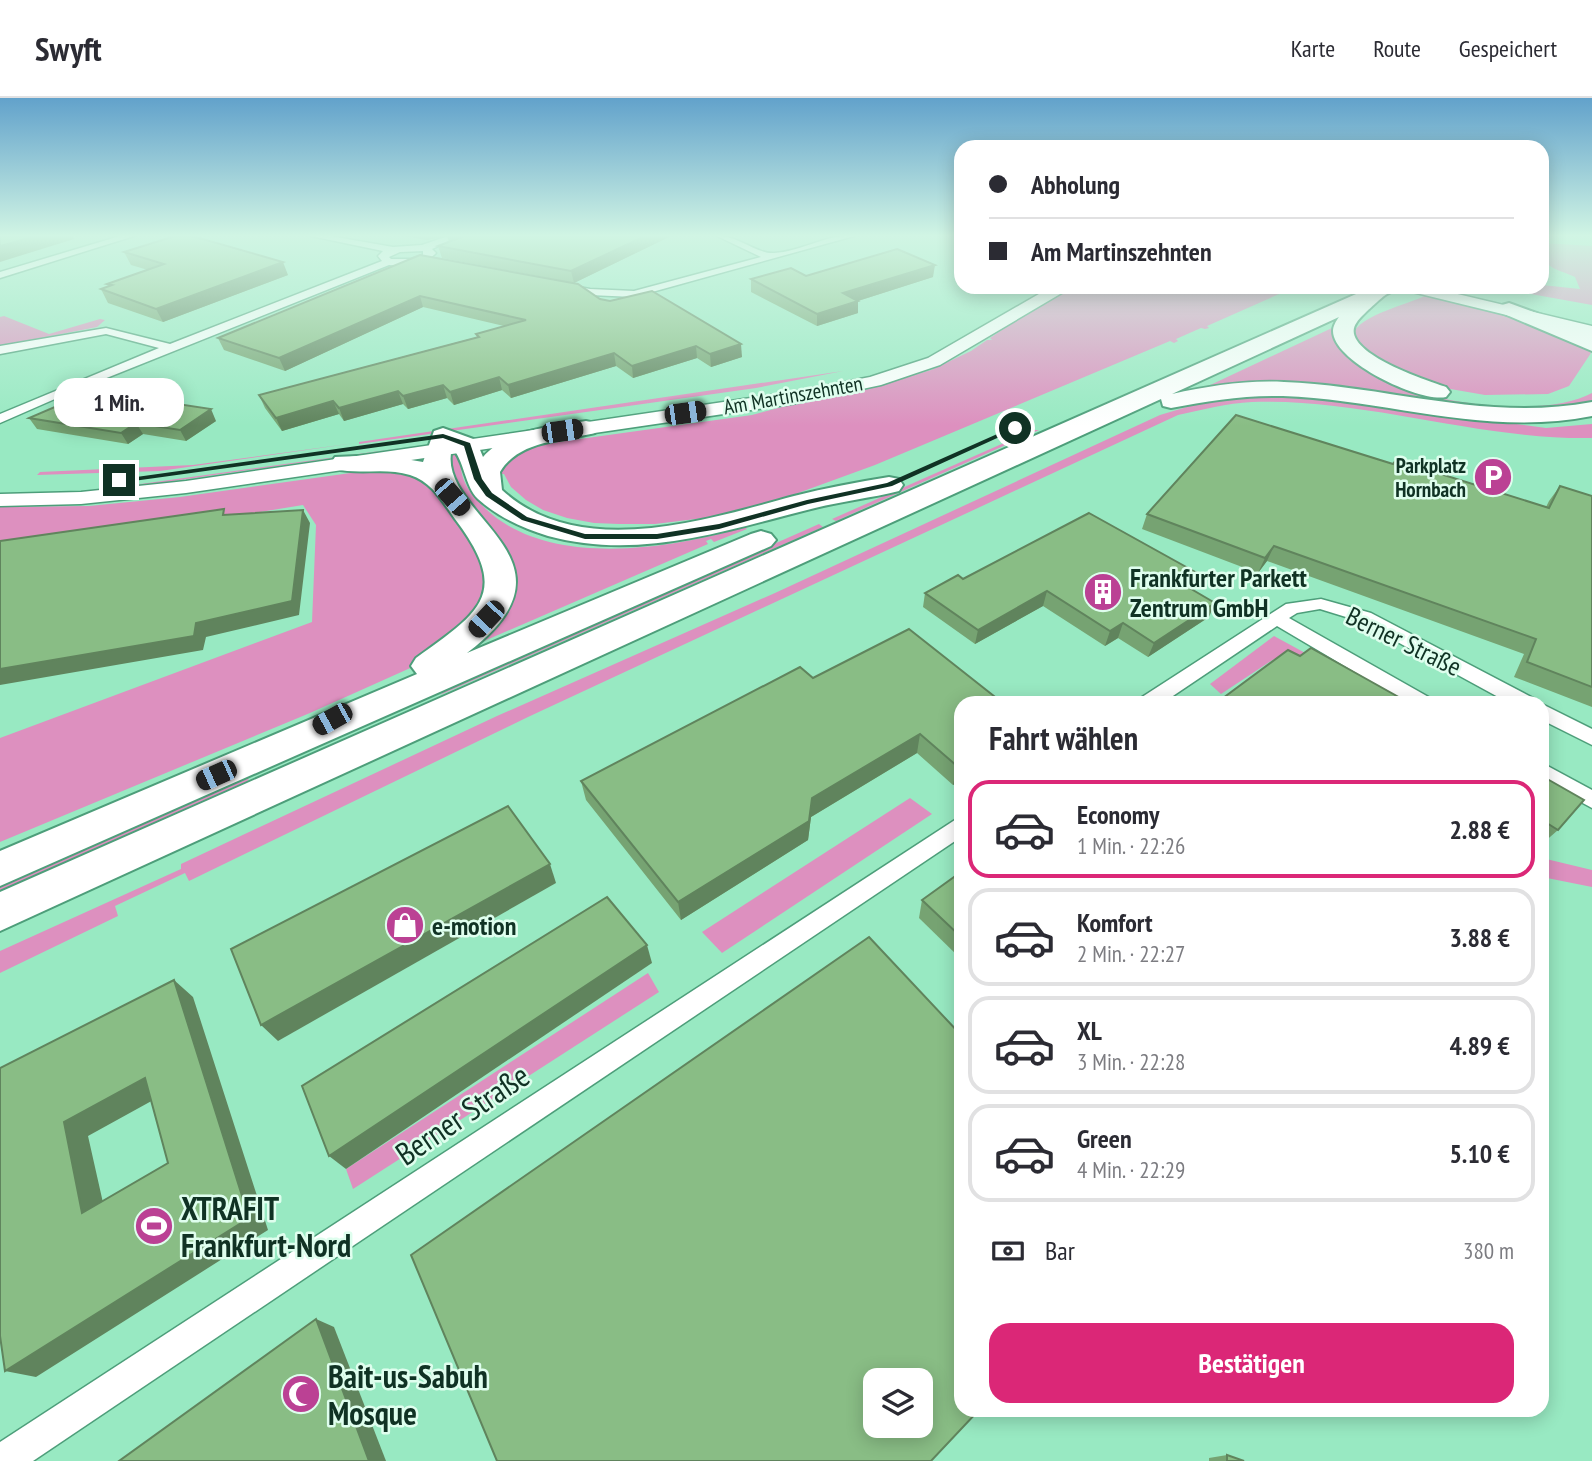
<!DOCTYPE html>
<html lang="de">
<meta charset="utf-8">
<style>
body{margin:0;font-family:"PT Sans Narrow",sans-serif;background:#f2f2f3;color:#2b2b33;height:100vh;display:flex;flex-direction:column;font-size:26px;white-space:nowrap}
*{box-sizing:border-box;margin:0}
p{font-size:23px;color:#7c7c81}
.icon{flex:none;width:38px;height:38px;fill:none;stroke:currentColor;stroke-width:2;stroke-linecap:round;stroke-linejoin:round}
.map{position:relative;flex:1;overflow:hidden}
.panel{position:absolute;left:954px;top:598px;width:595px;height:721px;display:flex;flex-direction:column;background:#fff;border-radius:21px;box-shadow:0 4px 18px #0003}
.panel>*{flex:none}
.top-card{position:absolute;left:954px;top:42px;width:595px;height:154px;border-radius:21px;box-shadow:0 4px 18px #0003;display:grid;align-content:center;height:154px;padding:0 35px;background:#fff}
.fabs{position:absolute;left:863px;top:1270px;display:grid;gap:14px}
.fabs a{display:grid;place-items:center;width:70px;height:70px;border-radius:14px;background:#fff;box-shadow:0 4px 18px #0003;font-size:35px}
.end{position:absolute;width:32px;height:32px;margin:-16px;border:9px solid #103224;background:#fff;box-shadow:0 0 0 4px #fff}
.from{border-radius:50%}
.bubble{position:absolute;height:49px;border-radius:21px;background:#fff;box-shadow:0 4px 18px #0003;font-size:23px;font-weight:700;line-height:49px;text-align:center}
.car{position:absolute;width:21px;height:42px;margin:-21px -10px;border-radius:9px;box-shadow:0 0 5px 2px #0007;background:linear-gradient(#222 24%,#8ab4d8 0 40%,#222 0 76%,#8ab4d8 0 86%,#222 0)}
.top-card b{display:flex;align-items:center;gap:24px;height:66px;font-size:26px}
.top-card b+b{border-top:2px solid #e1e1e2}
.top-card i{width:18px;height:18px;background:#2b2b33}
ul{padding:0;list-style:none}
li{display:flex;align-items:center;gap:21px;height:98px;margin:0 14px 10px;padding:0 21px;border:4px solid #e1e1e2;border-radius:21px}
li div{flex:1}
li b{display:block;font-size:26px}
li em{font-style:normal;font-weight:700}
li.active{border-color:#db2777}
li>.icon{width:63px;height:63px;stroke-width:1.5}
h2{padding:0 35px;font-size:32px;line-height:84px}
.pay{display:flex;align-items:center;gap:18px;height:77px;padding:0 35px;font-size:26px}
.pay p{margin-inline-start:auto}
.cta{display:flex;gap:14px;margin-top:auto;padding:14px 35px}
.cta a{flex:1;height:80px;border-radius:21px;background:#db2777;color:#fff;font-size:28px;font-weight:700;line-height:80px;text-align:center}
header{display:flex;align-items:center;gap:42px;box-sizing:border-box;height:98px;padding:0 35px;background:#fff;border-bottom:2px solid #e1e1e2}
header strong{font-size:33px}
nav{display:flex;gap:38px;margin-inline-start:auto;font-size:24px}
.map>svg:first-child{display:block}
.green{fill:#dd90bf}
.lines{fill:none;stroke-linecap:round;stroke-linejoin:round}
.street-casing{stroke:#4d9e7a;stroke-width:3}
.secondary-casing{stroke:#4d9e7a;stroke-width:3}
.highway-casing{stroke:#4d9e7a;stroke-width:4}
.street{fill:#fff;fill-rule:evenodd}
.secondary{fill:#fff;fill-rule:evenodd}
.highway{fill:#fff;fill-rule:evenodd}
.wall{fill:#76a372}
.shaded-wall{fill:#60845d}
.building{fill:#89bd85;stroke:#60845d;stroke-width:2;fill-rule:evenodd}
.route{fill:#103224}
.labels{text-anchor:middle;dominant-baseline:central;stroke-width:5;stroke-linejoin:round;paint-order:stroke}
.far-street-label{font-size:21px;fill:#103224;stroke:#dffeee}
.far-poi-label{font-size:21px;font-weight:bold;fill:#103224;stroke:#dffeee;text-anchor:end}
.poi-label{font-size:26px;font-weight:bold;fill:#103224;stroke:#dffeee;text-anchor:start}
.street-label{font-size:26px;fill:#103224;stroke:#dffeee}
.near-street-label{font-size:32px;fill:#103224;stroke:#dffeee}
.near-poi-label{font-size:32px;font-weight:bold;fill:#103224;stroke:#dffeee;text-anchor:start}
</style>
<header>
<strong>Swyft</strong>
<nav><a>Karte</a><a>Route</a><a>Gespeichert</a></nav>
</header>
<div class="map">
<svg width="1592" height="1363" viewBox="0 0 1592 1363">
<rect width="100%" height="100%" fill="#98e9c2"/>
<g class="green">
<path d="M 1542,145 L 1592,148 L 1592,207 L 1492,189 L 1542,189 L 1542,187 L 1580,191 L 1575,179 C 1553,169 1542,171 1542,145 Z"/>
<polygon points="1077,189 1295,189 1207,228 1209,230 1205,231 1201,230 1176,241 1178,243 1174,245 1170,243 875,367 779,402 704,420 655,426 619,426 594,425 567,420 543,412 526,402 511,389 504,376 499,376 501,368 523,352 544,346 752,317 805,303 865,292 931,272 971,253 987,242 992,242 990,240 1040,206"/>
<path d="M 1427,197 L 1546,229 L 1581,245 L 1591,255 L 1569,288 L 1548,296 L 1485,297 L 1439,289 L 1365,257 L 1352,237 C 1361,216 1407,207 1427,197 Z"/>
<polygon points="4,218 49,236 100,221 105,222 97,229 0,248 0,219"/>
<path d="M 1332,230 C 1333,235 1334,243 1338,249 C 1377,302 1536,326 1592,295 L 1592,303 L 1543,313 L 1206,289 Z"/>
<polygon points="843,273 756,290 359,346 359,344"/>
<path d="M 1267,297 L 1318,300 L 1546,330 L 1592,326 L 1592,340 C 1477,342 1366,300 1252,304 C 1227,305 1202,312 1178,317 L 528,619 L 189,783 L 185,775 L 115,808 L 118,818 L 0,875 L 0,853 L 181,771 L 181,766 L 497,618 L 775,495 L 1160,317 L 1207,303 Z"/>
<polygon points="1033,332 1039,332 836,423 832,421"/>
<polygon points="355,345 160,373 37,377 40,374 193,367"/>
<polygon points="416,348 118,391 119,389"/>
<path d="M 457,356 C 462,364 460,368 462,376 C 464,386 472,397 479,404 C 540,472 667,452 745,429 L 747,431 L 714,444 L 711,441 L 706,443 L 708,446 L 475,547 L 505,509 L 455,390 L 450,357 Z"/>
<polygon points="379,371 409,374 424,381 472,440 491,479 480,512 417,567 310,615 0,744 0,640 312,524 316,427 303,407 156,431 0,452 0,409 89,408 180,399"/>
<polygon points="819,426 823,429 440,597 449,590"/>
<polygon points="1274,538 1397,605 1287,571 1274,561 1221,596 1210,586"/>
<polygon points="249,680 247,684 0,793 0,786"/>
<polygon points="910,700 932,716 722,855 702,834"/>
<polygon points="1542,760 1592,772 1592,789 1542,779"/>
<polygon points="648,875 659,894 353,1091 346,1071"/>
</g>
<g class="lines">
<g class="street-casing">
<g id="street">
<polygon points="120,138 134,138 0,180 0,174"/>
<path d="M 311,138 L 330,138 L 393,149 L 422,147 L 448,138 L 461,138 L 432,151 L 436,155 C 424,168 406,169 389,167 L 64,297 L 0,325 L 0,316 L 159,250 L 106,236 L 0,256 L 0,248 L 106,230 L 170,246 L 382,163 L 378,158 L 383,153 ZM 423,153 L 423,157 L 411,161 L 391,161 L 389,159 L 400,154 Z"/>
<path d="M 717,138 C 738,137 756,156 774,155 C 801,154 826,136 854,138 L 634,199 L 590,197 L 557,189 L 562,186 L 590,191 L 634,193 L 761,159 Z"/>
<polygon points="1321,501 1371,515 1535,601 1537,606 1511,606 1359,523 1320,511 1297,515 1289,520 1432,601 1434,606 1409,606 1277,528 1161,606 1137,606 1139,601 1286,506"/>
<polygon points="1542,606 1592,631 1592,647 1542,622"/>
<polygon points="1542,665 1592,692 1592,710 1542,683"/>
<polygon points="961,718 961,739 33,1363 0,1363 0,1344"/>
</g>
</g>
<g class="secondary-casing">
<g id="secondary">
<polygon points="1051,189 1072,189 940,267 881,287 792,306 186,395 81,406 0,408 0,396 81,394 186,383 792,294 870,279 928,260"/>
<polygon points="1401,189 1428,189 1592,228 1592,238 1404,192"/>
</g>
</g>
<g class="highway-casing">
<g id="highway">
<path d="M 1372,189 L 1398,189 C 1393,195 1389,194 1384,198 C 1379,202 1362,217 1357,224 C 1335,253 1428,283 1446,289 L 1450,294 L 1446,299 C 1421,305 1333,264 1333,233 C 1333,228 1336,223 1339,219 L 1172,296 C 1209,288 1246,282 1284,284 C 1388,288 1487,324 1592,304 L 1592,318 C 1485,339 1389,302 1283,298 C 1245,297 1208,303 1171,310 L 1163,308 L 1161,301 L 0,833 L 0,794 Z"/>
<polygon points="1509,205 1572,228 1592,237 1592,253 1502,215 1499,211 1502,207"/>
<path d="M 586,323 L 595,325 L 598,330 L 595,335 C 563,343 519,342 500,374 L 502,392 C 579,463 706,422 794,398 C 826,390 857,384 889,379 L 899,381 L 903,387 L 899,393 C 871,400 843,403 815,410 C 726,432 640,463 548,438 C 522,430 498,419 478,401 C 465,389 464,361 452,350 C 434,418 593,460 467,555 L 751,436 L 761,433 L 771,436 L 776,442 L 771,448 L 0,788 L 0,753 L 417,576 L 411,568 L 416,560 C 480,514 512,496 455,421 C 442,403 432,384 410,377 C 386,369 359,377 335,371 L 331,365 L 335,359 L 382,357 L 423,364 L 434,333 L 443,330 L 476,342 L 483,359 C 508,331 551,329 586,323 Z"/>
</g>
</g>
<use href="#street" class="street"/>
<use href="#secondary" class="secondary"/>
<use href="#highway" class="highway"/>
</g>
<g class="wall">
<polygon points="405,138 671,138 574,185 442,160 438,148 449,144 447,138 426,142"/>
<polygon points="124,154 288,177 163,224 108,205 101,191 109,189 107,186 148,172 131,167"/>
<polygon points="420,157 600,201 742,259 711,269 697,260 633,280 616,268 511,300 502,292 454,307 447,300 408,311 403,306 344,323 339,316 282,333 265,310 259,297 477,239 476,236 504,228 423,209 285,273 224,252 218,240"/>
<polygon points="933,179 858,203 858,215 817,228 751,194 751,181"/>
<polygon points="29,320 216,323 186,343 143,336 128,346 37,331"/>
<polygon points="1393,366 1546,409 1549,403 1560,388 1592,398 1592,609 1514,579 1524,556 1267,463 1258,475 1142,431 1147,416"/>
<polygon points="963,481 1192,489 1189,490 1209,519 1148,559 1118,540 1105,548 1043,508 975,546 923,509 925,495"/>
<polygon points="813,580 961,606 961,682 953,687 917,655 811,719 808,742 681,822 586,702 581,683"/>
<polygon points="1542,678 1558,732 1542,746"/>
<polygon points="961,774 961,861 919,820 922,802"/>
<polygon points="1227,1357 1244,1363 1209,1363 1209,1360"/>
</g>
<g class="shaded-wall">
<polygon points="37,138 72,138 74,141 0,164 0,148"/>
<polygon points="425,138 447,138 426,142"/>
<polygon points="645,138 671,138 574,185 571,173"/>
<polygon points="283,164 288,177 163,224 156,211"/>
<polygon points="935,167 933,179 842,208 843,195"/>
<polygon points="420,198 423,209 285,273 279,260"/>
<polygon points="858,203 858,215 817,228 817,216"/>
<polygon points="741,246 742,259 711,269 710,256"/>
<polygon points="696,248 697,260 633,280 632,268"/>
<polygon points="614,255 616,268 511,300 508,287"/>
<polygon points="499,279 502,292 454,307 450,294"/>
<polygon points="443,287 447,300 408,311 403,298"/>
<polygon points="398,293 403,306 344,323 339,310"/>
<polygon points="333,303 339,316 282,333 276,320"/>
<polygon points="211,311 216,323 186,343 180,332"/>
<polygon points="136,325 143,336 128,346 121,335"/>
<polygon points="303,412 310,425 299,517 206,539 203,552 0,587 0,571 196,525"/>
<polygon points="1274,448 1267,463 1258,475 1265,460"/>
<polygon points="1197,475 1192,489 1175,500 1181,485"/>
<polygon points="1047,493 1043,508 975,546 978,532"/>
<polygon points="1215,505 1209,519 1148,559 1154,545"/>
<polygon points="1123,525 1118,540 1105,548 1110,533"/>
<polygon points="920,636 917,655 811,719 808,742 681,822 678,804 812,700"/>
<polygon points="961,666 961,682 953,687 957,668"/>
<polygon points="550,766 556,785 278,943 261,927"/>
<polygon points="647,847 652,865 346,1071 329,1058"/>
<polygon points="174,882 193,899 268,1132 36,1279 5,1273 249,1120"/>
<polygon points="145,980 166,995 88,1038 108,1127 82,1115 64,1024"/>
<polygon points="316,1221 334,1229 386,1363 369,1363"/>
</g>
<g class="building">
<polygon points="0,138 37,138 0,148"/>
<polygon points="175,138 192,138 283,164 156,211 101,191 112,187 107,186 164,166 124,154"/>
<polygon points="464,138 645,138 571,173 438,148"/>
<polygon points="897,151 935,167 843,195 858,203 817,216 751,181 791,170 806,178"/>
<polygon points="420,157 578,186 600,201 610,203 652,193 741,246 710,256 696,248 632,268 614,255 508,287 499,279 450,294 443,287 403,298 398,293 339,310 333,303 276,320 259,297 479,239 476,236 526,222 420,198 279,260 218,240"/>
<polygon points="92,293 211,311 180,332 136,325 121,335 29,320"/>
<polygon points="1236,317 1393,366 1396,362 1549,410 1560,388 1592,398 1592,589 1527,564 1536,541 1274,448 1265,460 1147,416"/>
<polygon points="224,411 223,417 303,412 292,503 196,525 194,538 0,571 0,443"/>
<polygon points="1089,415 1197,475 1181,485 1215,505 1154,545 1123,525 1110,533 1047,493 978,532 925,495 958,477 963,481"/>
<polygon points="909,531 1004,606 961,606 961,666 957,668 920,636 812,700 809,723 678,804 581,683 800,569 813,580"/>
<polygon points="1311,550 1411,606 1215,606 1288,552 1300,558"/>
<polygon points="1542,678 1584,702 1558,732 1542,722"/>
<polygon points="508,708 550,766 261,927 231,851"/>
<polygon points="961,774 961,839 922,802"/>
<polygon points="607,799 647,847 329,1058 302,988"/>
<path d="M 869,839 L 961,937 L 961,1312 L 979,1312 L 931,1363 L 497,1363 L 411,1157 ZM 875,1283 L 920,1283 L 920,1328 L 875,1328 Z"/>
<path d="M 174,882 L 249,1120 L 5,1273 L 0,1238 L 0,970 ZM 145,980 L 168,1065 L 82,1115 L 64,1024 Z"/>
<polygon points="316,1221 369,1363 119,1363"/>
<polygon points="1227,1357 1244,1363 1227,1363"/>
</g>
<linearGradient id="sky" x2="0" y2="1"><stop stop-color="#62a2cb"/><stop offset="0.42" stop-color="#d1f5e4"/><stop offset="1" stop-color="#d1f5e4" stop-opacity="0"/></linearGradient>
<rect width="1592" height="328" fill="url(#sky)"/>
<polygon class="route" points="1013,329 1019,330 892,388 808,406 719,431 657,441 585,441 522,422 486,398 474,381 464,348 443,340 119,385 115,382 443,336 470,345 482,381 492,395 527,419 585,436 657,436 719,426 807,402 887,385"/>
<defs>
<g id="parking-disc" transform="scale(2.0125)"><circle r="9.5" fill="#bb4194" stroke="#dffeee"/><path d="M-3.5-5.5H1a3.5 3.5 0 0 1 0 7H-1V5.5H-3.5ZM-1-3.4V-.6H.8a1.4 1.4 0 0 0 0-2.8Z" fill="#fff"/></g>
<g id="building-disc" transform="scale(2.0125)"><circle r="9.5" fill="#bb4194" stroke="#dffeee"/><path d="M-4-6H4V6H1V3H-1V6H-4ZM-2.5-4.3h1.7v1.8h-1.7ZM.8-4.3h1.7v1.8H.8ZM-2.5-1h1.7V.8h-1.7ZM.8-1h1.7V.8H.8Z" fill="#fff"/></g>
<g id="shop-disc" transform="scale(2.0125)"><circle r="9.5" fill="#bb4194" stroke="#dffeee"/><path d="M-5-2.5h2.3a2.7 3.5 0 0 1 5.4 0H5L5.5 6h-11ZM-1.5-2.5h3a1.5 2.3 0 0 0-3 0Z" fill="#fff"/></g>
<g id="stadium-disc" transform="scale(2.0125)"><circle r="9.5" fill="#bb4194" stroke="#dffeee"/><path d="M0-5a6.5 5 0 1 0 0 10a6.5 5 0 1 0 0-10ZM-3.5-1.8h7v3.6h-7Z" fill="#fff"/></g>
<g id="mosque-disc" transform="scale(2.0125)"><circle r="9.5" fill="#bb4194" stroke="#dffeee"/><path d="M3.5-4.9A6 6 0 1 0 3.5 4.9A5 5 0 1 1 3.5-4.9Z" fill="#fff"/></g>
</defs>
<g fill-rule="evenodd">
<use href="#parking-disc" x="1493" y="379"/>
<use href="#building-disc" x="1103" y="494"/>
<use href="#shop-disc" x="405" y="827"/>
<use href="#stadium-disc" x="154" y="1128"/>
<use href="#mosque-disc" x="301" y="1296"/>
</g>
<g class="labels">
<g class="far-street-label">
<text transform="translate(793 297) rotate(-10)">Am Martinszehnten</text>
</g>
<g class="far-poi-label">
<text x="1466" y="367">Parkplatz<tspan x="1466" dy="24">Hornbach</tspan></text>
</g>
<g class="poi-label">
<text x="1130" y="479">Frankfurter Parkett<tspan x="1130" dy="30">Zentrum GmbH</tspan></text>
<text x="432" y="827">e-motion</text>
</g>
<g class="street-label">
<text transform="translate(1404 543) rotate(26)">Berner Straße</text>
</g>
<g class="near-street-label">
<text transform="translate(462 1016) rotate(-34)">Berner Straße</text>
</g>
<g class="near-poi-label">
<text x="181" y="1110">XTRAFIT<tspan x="181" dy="37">Frankfurt-Nord</tspan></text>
<text x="328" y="1278">Bait-us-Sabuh<tspan x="328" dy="37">Mosque</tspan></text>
</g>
</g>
</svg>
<div class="fabs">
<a><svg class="icon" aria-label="layers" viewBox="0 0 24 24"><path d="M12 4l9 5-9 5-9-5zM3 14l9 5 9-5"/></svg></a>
</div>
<i class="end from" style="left:1015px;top:330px"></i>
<i class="end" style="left:119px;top:382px"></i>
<div class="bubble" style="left:54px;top:280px;width:130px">1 Min.</div>
<i class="car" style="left:685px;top:315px;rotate:82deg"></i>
<i class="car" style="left:562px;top:333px;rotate:82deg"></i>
<i class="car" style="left:452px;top:399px;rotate:139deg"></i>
<i class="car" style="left:486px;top:521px;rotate:223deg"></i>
<i class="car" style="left:332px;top:621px;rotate:241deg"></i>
<i class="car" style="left:216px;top:677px;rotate:246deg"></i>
<div class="top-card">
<b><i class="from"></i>Abholung</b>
<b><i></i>Am Martinszehnten</b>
</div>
<section class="panel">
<h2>Fahrt wählen</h2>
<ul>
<li class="active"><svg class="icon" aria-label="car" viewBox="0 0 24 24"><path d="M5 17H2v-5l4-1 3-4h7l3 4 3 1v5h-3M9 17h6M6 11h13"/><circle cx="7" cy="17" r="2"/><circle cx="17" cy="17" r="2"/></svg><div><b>Economy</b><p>1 Min. · 22:26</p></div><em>2.88 €</em></li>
<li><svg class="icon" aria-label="car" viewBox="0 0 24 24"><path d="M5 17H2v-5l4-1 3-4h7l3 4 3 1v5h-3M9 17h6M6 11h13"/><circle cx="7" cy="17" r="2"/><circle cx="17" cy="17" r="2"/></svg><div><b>Komfort</b><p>2 Min. · 22:27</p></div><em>3.88 €</em></li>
<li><svg class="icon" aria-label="car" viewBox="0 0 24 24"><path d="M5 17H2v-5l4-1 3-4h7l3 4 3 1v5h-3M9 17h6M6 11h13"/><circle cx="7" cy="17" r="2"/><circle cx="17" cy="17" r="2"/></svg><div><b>XL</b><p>3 Min. · 22:28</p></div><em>4.89 €</em></li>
<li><svg class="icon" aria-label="car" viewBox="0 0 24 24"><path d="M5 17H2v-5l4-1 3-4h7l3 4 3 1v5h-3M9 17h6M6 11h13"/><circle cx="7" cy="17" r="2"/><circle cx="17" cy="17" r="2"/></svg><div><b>Green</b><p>4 Min. · 22:29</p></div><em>5.10 €</em></li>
</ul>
<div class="pay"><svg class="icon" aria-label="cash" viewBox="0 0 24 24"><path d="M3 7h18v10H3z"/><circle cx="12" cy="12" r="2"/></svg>Bar<p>380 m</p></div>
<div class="cta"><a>Bestätigen</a></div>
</section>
</div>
